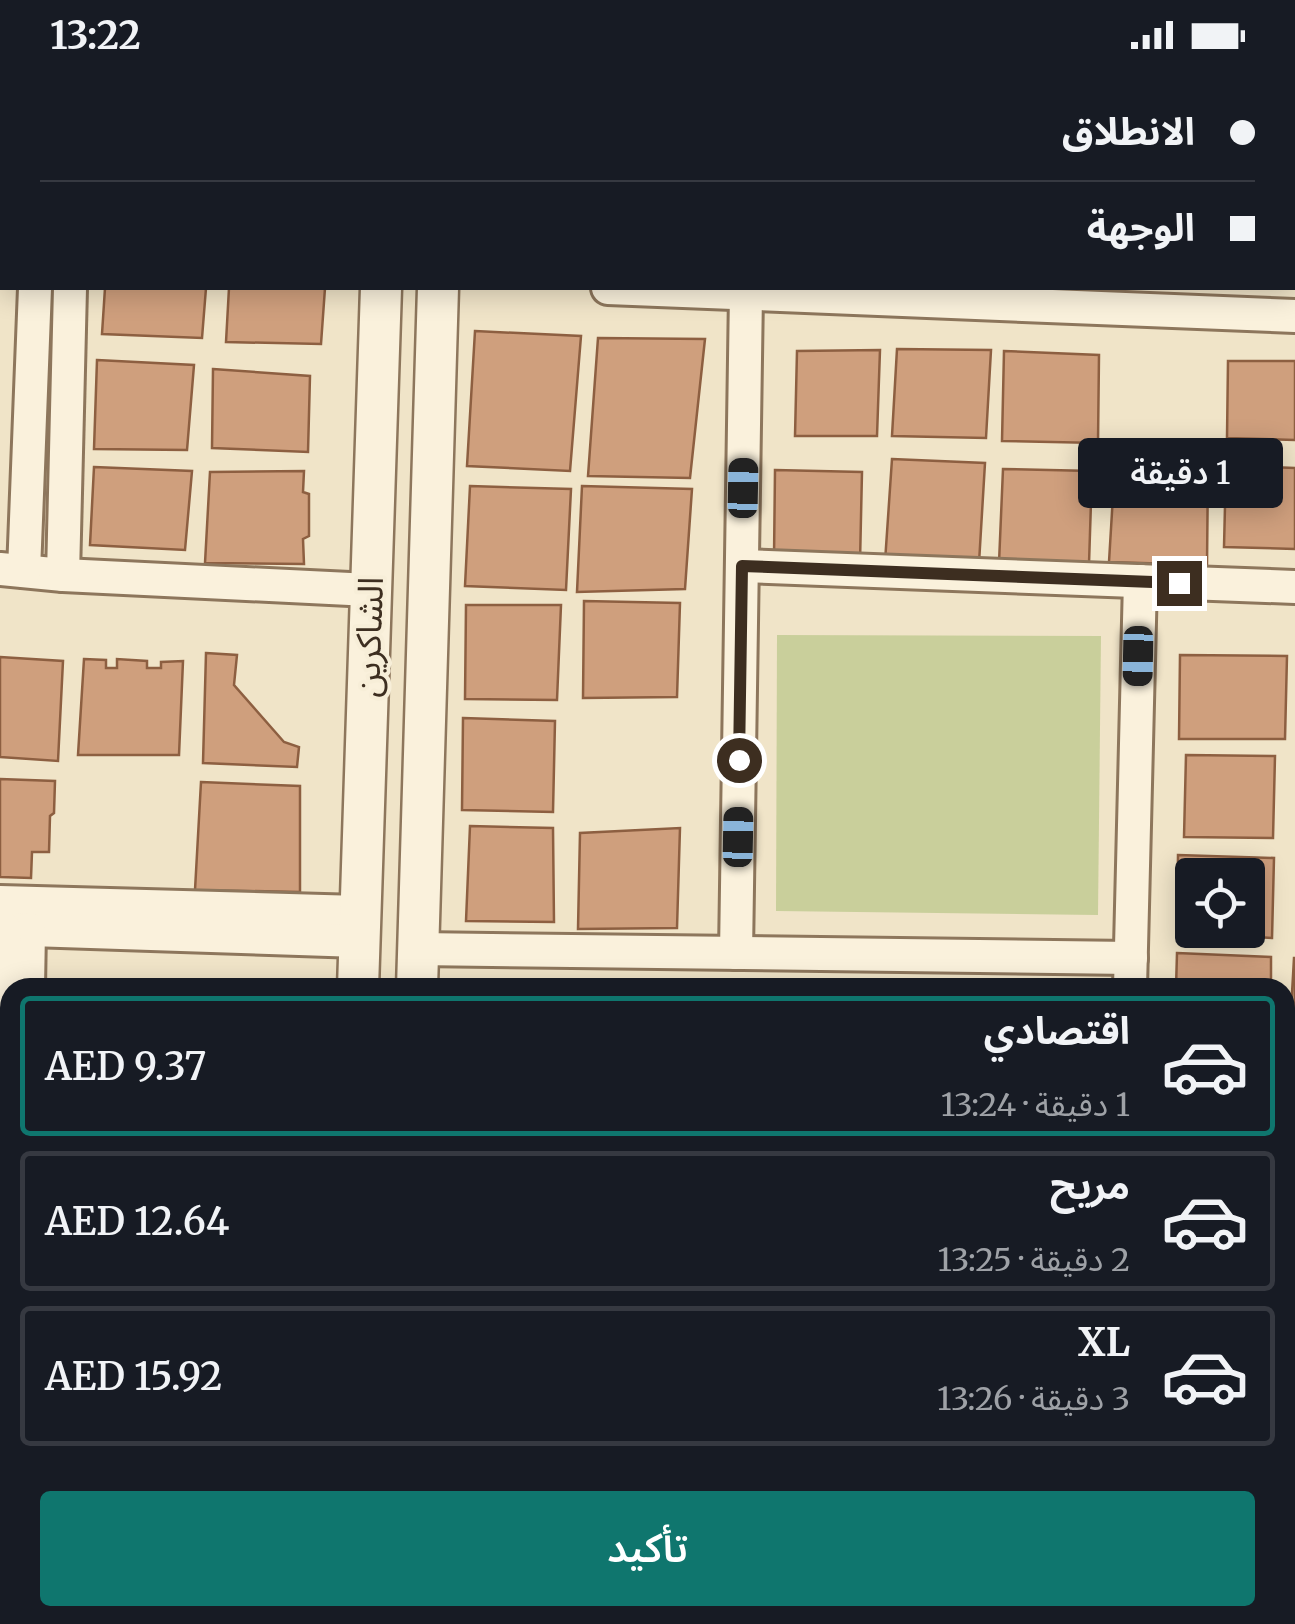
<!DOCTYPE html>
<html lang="ar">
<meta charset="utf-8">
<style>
body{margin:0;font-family:Merriweather,"Noto Sans Arabic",serif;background:#242831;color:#f1f3f6;direction:rtl;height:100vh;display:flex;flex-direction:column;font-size:38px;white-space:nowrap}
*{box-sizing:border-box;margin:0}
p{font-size:32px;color:#9ea1a6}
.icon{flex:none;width:55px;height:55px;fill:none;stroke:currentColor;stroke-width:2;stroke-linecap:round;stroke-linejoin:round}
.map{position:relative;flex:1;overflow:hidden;direction:ltr}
.side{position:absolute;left:0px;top:908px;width:1295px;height:648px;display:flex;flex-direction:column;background:#171b24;border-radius:30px 30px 0 0;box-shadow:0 5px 25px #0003;direction:rtl}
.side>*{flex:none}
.hud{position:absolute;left:0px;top:0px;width:1295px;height:220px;box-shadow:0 5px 25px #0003;direction:rtl;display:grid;align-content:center;height:220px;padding:0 40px;background:#171b24}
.fabs{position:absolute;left:1175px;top:788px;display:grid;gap:20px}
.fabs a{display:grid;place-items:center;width:90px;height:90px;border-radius:10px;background:#171b24;box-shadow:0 5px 25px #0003;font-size:50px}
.end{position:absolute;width:45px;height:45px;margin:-22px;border:12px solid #3d2e20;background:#fff;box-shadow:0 0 0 5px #fff}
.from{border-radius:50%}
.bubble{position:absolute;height:70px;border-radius:10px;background:#171b24;box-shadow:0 5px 25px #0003;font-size:32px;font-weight:600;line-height:70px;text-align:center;direction:rtl}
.car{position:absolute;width:30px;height:60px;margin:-30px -15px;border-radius:12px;box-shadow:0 0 8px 2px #0007;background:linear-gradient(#222 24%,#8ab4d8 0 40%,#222 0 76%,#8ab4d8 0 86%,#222 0)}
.hud b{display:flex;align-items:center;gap:35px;height:95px;font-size:38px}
.hud b+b{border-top:2px solid #363941}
.hud i{width:25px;height:25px;background:#f1f3f6}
ul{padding:18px 0 0;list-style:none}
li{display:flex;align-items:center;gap:30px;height:140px;margin:0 20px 15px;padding:0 20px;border:5px solid #363941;border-radius:10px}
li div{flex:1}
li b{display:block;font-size:38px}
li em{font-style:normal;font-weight:600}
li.active{border-color:#0f766e}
li>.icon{width:90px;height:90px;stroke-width:1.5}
.cta{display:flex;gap:20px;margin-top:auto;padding:20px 40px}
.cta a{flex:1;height:115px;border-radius:10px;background:#0f766e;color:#fff;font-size:40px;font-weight:600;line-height:115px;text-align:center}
.status{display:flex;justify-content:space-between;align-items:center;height:70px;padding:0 50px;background:#171b24;direction:ltr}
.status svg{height:28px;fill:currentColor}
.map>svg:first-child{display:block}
.green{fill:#c9cf9b}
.building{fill:#cf9f7d;stroke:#8d5f41;stroke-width:2.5;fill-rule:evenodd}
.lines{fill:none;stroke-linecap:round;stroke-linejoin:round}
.minor-casing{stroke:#8d765c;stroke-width:38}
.tertiary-casing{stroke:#8d765c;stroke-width:45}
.minor{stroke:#faf1dc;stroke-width:32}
.tertiary{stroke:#faf1dc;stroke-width:40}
.route{stroke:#3d2e20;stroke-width:12}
.labels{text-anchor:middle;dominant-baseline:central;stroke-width:8;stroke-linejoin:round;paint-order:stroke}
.street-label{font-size:35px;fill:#3d2e20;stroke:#f7eed8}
</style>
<div class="status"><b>13:22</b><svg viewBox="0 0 49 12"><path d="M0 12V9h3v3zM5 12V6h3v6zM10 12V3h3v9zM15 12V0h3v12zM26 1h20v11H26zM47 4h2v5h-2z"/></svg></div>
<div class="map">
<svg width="1295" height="1554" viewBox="0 0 1295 1554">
<rect width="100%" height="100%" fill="#f0e4c8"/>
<polygon class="green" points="777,565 1101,566 1098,845 776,841"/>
<g class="building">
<rect x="109" y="0" width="109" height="2"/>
<rect x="238" y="0" width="101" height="2"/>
<rect x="497" y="0" width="77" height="2"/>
<polygon points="593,0 679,0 678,2 593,2"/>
<polygon points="700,0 782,0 782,2 699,2"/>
<rect x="800" y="0" width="88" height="2"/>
<polygon points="1009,0 1091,0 1090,2 1009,2"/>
<rect x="1110" y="0" width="86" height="2"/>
<polygon points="1211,0 1294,0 1292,33 1292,2 1211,2"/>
<polygon points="105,218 206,218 202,268 102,264"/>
<polygon points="229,218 325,218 321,274 226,272"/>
<polygon points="475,261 581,266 570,401 467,396"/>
<polygon points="598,268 705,269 690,408 588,406"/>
<polygon points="897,279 991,280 986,368 892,366"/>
<polygon points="880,280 877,366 795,366 797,281"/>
<polygon points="1004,281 1099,285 1098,373 1002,371"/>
<polygon points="97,290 194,295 187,380 94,379"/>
<polygon points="1228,291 1295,291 1295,370 1227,368"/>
<polygon points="213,299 310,306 308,382 212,378"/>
<polygon points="892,389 985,393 979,493 885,492"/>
<polygon points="1115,392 1208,394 1207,495 1109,492"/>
<polygon points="1226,395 1295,398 1295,479 1224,477"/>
<polygon points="94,397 192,401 185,480 90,475"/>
<polygon points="1003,399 1092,401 1089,494 999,493"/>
<polygon points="775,400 862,402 860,492 774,488"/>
<polygon points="304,401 303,422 309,424 309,466 303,469 304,494 205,493 210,402"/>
<polygon points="470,416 571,419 566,520 465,516"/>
<polygon points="582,416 692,419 685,519 577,522"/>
<polygon points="584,531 680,533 677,627 583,628"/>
<polygon points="466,535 561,535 557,630 465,629"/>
<polygon points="206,583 237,585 234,615 284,672 299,677 297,697 203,693"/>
<polygon points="1180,585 1287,586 1285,669 1179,669"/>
<polygon points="0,587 63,591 58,691 0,687"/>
<polygon points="84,589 106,590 106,598 117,598 117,589 147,591 147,598 161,598 161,592 183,591 179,685 78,685"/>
<polygon points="463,648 555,651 553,742 462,740"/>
<polygon points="1186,685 1275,686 1273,768 1184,767"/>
<polygon points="0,709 55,711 54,743 50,746 49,782 32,782 31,808 0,807"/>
<polygon points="201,712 300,716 300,822 195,820"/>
<polygon points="470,756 553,758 554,852 466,851"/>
<polygon points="680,758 677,858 578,859 580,763"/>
<path d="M 1178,785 L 1274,788 L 1272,868 L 1177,862 ZM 1192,805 L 1248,805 L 1248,860 L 1192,860 Z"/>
<polygon points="1177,883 1271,887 1271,918 1176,918"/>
<polygon points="1294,888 1295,888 1295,978 1289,977"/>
<polygon points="1292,988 1295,988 1295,1070 1290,1070"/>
<polygon points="1287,1090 1295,1090 1295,1165 1285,1165"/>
<rect x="1285" y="1297" width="10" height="111"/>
<polygon points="1285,1422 1295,1423 1295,1534 1285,1534"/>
<rect x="62" y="1545" width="99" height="9"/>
<polygon points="180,1545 283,1545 283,1554 179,1554"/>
<rect x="434" y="1545" width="101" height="9"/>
<polygon points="551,1545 655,1545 654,1554 551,1554"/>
</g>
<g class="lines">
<g class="minor-casing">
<g id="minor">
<polyline points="44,2 44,0"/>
<polyline points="76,2 76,0"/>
<polyline points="608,218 1295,246"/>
<polyline points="742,496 1295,517"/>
<polyline points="0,499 63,505 370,520"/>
<polyline points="24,501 35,218"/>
<polyline points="63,505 70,218"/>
<polyline points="0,832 359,842"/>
<polyline points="0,859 359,871"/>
<polyline points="418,879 1131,888"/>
<polyline points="736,883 746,223"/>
<polyline points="28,918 29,859"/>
<polyline points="1130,918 1140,511"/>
<polyline points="0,1147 5,859"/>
<polyline points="1285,1177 1295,1177"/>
<polyline points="1285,1224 1295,1224"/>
<polyline points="1083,1545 1295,1548"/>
<polyline points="16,1554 17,1545"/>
<polyline points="702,1554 702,1545"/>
</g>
</g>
<g class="tertiary-casing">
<g id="tertiary">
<polyline points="389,2 389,0"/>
<polyline points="445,2 445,0"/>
<polyline points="358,918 381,218"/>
<polyline points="417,918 438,218"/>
<polyline points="335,1554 335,1545"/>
<polyline points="397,1554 397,1545"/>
</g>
</g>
<use href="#minor" class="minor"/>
<use href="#tertiary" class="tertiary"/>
</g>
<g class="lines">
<polyline class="route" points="739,690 742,496 1179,513"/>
</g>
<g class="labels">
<g class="street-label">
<text transform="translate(369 567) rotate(-88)">الشاكرين</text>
</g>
</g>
</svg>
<div class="fabs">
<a><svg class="icon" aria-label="locate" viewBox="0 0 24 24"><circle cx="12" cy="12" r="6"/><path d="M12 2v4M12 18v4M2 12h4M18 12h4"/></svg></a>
</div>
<i class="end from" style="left:739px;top:690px"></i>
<i class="end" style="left:1179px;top:513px"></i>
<div class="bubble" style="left:1078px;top:368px;width:205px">1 دقيقة</div>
<i class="car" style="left:743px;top:418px;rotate:1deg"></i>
<i class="car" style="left:1138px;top:586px;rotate:181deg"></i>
<i class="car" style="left:738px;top:767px;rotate:1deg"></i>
<div class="hud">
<b><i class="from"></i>الانطلاق</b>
<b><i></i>الوجهة</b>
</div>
<section class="side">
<ul>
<li class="active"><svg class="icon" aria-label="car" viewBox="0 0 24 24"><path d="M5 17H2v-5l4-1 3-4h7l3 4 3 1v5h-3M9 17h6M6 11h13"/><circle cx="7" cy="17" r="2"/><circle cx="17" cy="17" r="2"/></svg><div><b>اقتصادي</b><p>1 دقيقة · 13:24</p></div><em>AED 9.37</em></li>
<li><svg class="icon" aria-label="car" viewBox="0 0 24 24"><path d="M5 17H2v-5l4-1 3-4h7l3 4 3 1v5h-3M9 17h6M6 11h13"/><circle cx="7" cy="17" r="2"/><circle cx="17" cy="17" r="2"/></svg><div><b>مريح</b><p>2 دقيقة · 13:25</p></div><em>AED 12.64</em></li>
<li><svg class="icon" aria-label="car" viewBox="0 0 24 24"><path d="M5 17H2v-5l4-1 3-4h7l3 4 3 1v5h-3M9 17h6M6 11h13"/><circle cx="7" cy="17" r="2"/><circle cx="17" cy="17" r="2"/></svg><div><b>XL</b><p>3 دقيقة · 13:26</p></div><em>AED 15.92</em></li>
</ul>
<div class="cta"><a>تأكيد</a></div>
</section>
</div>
